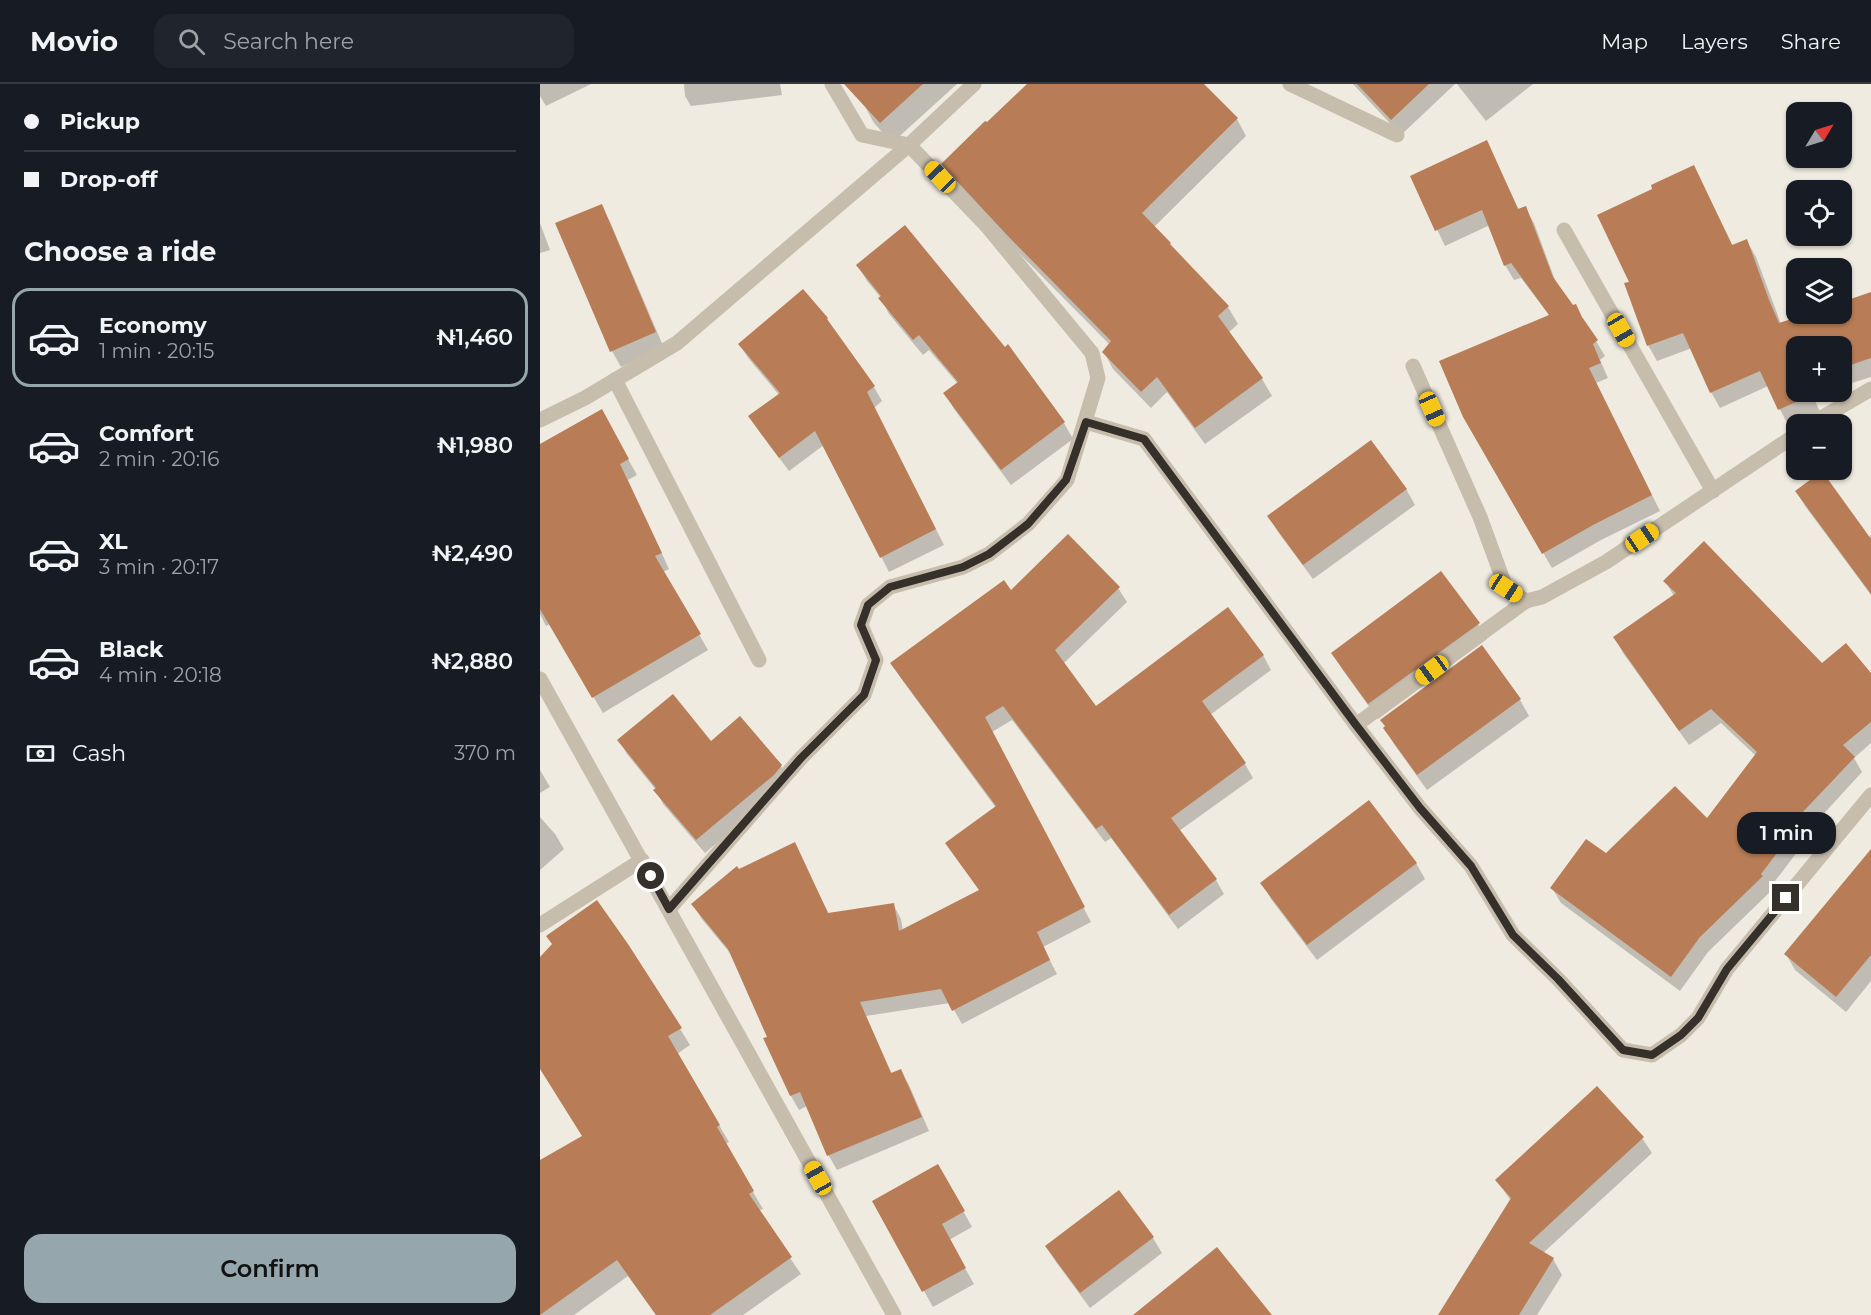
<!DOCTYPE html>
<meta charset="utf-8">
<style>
body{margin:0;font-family:Montserrat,sans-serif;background:#20242c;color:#f1f3f6;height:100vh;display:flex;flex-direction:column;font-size:22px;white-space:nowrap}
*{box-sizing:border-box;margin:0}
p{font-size:20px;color:#9ea1a6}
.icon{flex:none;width:33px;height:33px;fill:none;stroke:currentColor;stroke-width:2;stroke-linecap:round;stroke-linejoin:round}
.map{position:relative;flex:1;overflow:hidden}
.sheet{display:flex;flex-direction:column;background:#171b24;width:540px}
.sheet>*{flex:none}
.hud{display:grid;align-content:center;height:132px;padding:0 24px;background:#171b24}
.needle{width:39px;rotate:52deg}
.fabs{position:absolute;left:1246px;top:18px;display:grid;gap:12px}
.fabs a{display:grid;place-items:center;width:66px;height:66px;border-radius:12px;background:#171b24;box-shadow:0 2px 4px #0004;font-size:30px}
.end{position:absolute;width:27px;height:27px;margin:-14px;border:8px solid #36302b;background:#fff;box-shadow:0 0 0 3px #fff}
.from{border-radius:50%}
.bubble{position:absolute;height:42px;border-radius:18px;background:#171b24;box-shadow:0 2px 4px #0004;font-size:20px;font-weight:600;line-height:42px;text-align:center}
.car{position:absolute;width:18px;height:36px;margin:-18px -9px;border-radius:8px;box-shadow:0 0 4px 2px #0007;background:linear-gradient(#f5c518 24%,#345 0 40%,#f5c518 0 76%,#345 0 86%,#f5c518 0)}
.hud b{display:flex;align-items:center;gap:21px;height:57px;font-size:22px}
.hud b+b{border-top:2px solid #363941}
.hud i{width:15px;height:15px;background:#f1f3f6}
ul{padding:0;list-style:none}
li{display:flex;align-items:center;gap:18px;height:99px;margin:0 12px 9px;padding:0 12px;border:3px solid transparent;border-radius:18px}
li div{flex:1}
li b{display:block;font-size:22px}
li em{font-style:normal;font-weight:600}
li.on{border-color:#95a6ad}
li>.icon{width:54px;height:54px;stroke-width:1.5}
h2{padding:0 24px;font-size:27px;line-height:72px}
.pay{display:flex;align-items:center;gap:15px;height:66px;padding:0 24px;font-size:22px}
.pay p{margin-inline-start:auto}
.cta{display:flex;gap:12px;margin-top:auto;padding:12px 24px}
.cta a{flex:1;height:69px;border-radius:18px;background:#95a6ad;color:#111;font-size:24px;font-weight:600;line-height:69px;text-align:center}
header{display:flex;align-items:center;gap:36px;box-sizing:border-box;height:84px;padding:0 30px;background:#171b24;border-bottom:2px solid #363941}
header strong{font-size:28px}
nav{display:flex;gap:33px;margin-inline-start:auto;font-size:21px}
.search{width:420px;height:54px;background:#20242c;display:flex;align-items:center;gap:15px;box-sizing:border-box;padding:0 21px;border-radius:18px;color:#9ea1a6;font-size:22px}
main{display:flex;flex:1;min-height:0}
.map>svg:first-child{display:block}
.shadow{fill:#0003}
.building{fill:#b87d56}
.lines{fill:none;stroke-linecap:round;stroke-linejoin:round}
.minor{stroke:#c7bdad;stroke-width:15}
.route{stroke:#36302b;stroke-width:8}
</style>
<header>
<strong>Movio</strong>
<div class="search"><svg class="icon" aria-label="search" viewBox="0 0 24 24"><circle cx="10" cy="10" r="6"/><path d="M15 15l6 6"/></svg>Search here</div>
<nav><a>Map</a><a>Layers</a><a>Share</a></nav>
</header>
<main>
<section class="sheet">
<div class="hud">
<b><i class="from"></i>Pickup</b>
<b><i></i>Drop-off</b>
</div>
<h2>Choose a ride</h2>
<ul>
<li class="on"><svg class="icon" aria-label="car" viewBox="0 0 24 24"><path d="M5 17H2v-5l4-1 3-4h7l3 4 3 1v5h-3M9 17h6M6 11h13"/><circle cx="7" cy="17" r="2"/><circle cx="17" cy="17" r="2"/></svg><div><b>Economy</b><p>1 min · 20:15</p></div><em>₦1,460</em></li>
<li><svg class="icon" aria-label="car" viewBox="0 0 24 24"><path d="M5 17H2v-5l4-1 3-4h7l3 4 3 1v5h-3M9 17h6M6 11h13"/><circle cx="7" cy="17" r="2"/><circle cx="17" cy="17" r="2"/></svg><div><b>Comfort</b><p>2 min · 20:16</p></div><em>₦1,980</em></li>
<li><svg class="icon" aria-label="car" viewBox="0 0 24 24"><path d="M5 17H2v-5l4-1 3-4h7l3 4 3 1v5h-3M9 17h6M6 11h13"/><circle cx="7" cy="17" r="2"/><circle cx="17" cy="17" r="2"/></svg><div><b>XL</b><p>3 min · 20:17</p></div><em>₦2,490</em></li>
<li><svg class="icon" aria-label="car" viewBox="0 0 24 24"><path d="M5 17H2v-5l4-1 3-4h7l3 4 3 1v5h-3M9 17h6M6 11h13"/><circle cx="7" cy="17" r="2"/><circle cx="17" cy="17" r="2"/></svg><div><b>Black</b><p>4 min · 20:18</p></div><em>₦2,880</em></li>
</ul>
<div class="pay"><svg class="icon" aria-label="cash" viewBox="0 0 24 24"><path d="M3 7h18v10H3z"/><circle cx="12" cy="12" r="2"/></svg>Cash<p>370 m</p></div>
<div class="cta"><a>Confirm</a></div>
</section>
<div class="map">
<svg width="1331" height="1231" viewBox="0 0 1331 1231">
<rect width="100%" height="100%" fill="#f0ebe0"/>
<g class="shadow">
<polygon points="0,0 51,0 6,22 0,12"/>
<polygon points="144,0 240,0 242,11 151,22 145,12"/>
<polygon points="315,0 417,0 352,59 334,39 322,17"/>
<polygon points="489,0 651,0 697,35 706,52 614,143 630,160 635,168 688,223 698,240 688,249 722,295 732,312 665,360 627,308 611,324 573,285 564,268 570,261 477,167 413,97 403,80 447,41"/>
<polygon points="813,0 915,0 861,51"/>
<polygon points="917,0 993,0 946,37"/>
<polygon points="947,58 979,126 985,124 994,139 1018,204 1044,237 1065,272 1060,276 1068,294 1056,299 1120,427 1061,456 1012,484 924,333 1010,232 981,194 974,196 965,181 950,141 905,162 872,93"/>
<polygon points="1154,83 1193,162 1207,157 1216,173 1241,240 1272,230 1302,230 1302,219 1331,210 1331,293 1302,302 1302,262 1257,262 1257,308 1287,308 1273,312 1280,328 1248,341 1228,302 1180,324 1171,308 1152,264 1117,277 1108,261 1091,199 1114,105"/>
<polygon points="61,122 70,138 124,264 81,283 72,267"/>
<polygon points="0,139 10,166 0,169"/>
<polygon points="318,182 465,265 468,263 524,339 533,355 471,401 414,325 405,309 418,300 389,266 383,271 349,230 341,214 327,197"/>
<polygon points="287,235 295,250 334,303 342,317 334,324 404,461 349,488 284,361 249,387 219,347 210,332 239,311 209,275 200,261"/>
<polygon points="61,327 97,391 88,396 129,485 123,488 168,566 63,629 10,540 6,542 0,530 0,362"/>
<polygon points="866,405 875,421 773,495 738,448 729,432"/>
<polygon points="1257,408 1328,454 1331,451 1331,511 1265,422"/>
<polygon points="1125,497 1282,581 1331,592 1331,659 1314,674 1322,688 1268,747 1270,751 1229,805 1230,808 1168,868 1140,907 1021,819 1012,804 1066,771 1167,736 1216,672 1181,639 1149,661 1083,569 1075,554 1134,512"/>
<polygon points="578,504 587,518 523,580 556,624 723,571 731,586 670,631 705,680 713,694 639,747 676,796 684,810 638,845 571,754 565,758 472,636 452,648 551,838 503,863 517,890 422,940 410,919 326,932 352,990 360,987 369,1001 389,1047 297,1086 289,1072 267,1022 259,1026 251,1012 225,955 229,953 194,874 161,834 153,820 199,787 254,760 289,830 353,820 361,835 363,847 440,807 407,759 456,724 360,593 352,579 471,508"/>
<polygon points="938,540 947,555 838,635 802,585 793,569"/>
<polygon points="941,564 980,616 989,632 887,706 854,660 845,644"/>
<polygon points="79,656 170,659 241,682 249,696 241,705 165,769 123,720 116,706 87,670"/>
<polygon points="0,686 10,703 0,709"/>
<polygon points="0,733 15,750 24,765 0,786"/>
<polygon points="876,779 885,795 777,876 731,815 722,799"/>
<polygon points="1331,785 1331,897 1306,928 1255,886 1246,870"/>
<polygon points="0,875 140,945 150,961 137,970 189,1058 185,1060 223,1125 218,1127 261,1190 203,1231 116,1231 88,1192 34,1231 0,1231 0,1078 44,1053 0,984"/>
<polygon points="1102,1054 1112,1069 1003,1169 1013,1175 1022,1191 997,1231 904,1231 971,1117 957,1097"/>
<polygon points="398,1082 432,1143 409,1156 434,1200 393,1223 334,1118"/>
<polygon points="613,1154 622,1169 550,1224 516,1178 507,1163"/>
</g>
<g class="building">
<polygon points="304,0 383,0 340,39"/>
<polygon points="487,0 664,0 698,34 602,129 631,159 630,160 689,222 678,232 723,294 655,344 617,293 601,308 562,268 571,257 466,150 401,80 445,37 447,38"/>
<polygon points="817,0 889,0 851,36"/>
<polygon points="947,56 978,125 986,122 1013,193 1033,221 1036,220 1042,233 1058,256 1053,260 1061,279 1049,284 1112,411 1053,441 1002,470 923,333 899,277 1009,231 971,179 964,182 942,126 895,147 870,92"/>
<polygon points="1154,81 1192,161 1207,155 1229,216 1239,239 1267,230 1302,230 1302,218 1331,208 1331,274 1302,284 1302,262 1257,262 1257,308 1270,308 1272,311 1238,326 1220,287 1170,309 1143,249 1107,262 1084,199 1089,198 1057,131 1112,105 1111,101"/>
<polygon points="62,120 116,248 70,268 15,139"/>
<polygon points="365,141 465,263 468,260 525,338 461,386 403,309 418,298 379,251 373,256 338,214 341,212 316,181"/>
<polygon points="263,205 288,234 287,235 335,302 327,308 396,445 340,474 275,347 239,374 208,332 240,309 198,260"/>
<polygon points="62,325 89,375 80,380 122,469 115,472 161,550 52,614 0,525 0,360"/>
<polygon points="831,356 867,405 763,481 727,432"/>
<polygon points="1282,387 1331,455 1331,510 1255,407"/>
<polygon points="528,450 580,503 515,566 556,622 688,523 724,571 662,617 706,679 631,734 677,795 629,831 562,741 556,745 463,622 445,633 545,823 497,848 510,876 412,927 401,905 320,918 351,989 361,985 382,1033 287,1072 260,1008 250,1012 223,954 227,953 188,865 151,820 197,782 199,785 255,758 288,829 354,819 359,847 439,806 405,759 456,722 350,579 464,496 471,506"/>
<polygon points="1164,457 1282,579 1306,559 1331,589 1331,638 1303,661 1315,673 1259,732 1263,735 1221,790 1223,792 1160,853 1131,893 1010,804 1046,755 1066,769 1135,702 1167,734 1217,668 1171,625 1139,647 1073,553 1136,509 1123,497"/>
<polygon points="901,487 940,539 828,620 791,569"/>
<polygon points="942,561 981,615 877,691 843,644 845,642 840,636"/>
<polygon points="133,610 171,657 200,632 242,681 234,691 156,756 113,706 116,704 77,656"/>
<polygon points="829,716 877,779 767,861 720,799"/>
<polygon points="1331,765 1331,871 1296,913 1244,870"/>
<polygon points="57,816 88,860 142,944 128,952 180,1041 177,1043 214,1107 209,1110 252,1173 170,1231 116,1231 77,1176 0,1231 0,1076 42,1052 0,985 0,873 12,860 6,852"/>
<polygon points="1057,1002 1104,1053 989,1159 1014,1174 979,1231 898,1231 971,1114 955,1096"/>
<polygon points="398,1080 425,1127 402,1140 426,1184 382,1208 332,1117"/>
<polygon points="579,1106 614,1153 540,1209 505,1162"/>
<polygon points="677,1163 732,1231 593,1231"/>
</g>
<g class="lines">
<g class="minor">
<polyline points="750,0 857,51"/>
<polyline points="1024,146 1173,407"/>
<polyline points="873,282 940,433 966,504 986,517 1002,513 1066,478 1257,350"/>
<polyline points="75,296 219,576"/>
<polyline points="0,336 45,314 137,259 369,61 434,0"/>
<polyline points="546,338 604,355 816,641 880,724 931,782 973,851 1018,895 1083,966 1112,971 1141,951 1158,934 1187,885 1331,711"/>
<polyline points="1271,340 1331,305"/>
<polyline points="0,595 354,1231"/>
<polyline points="816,641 986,517"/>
<polyline points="129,825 261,674 324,611 336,576 321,541 328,521 350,503 423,483 449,470 488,440 527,396 558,294 552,269 446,141 369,61 322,51 292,0"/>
<polyline points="0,841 102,776"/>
</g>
</g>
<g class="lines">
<polyline class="route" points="111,792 129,825 261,674 324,611 336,576 321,541 328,521 350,503 423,483 449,470 488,440 526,396 546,338 604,355 816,641 880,724 931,782 973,851 1018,895 1083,966 1112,971 1141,951 1158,934 1187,885 1246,814"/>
</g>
</svg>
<div class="fabs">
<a><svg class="needle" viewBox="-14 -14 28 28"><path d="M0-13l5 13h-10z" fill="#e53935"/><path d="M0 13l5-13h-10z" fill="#9ea1a6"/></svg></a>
<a><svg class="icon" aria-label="locate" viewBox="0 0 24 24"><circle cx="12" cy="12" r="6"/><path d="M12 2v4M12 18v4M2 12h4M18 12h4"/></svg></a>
<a><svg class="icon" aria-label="layers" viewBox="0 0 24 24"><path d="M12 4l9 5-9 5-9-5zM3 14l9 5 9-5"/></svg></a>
<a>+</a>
<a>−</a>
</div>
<i class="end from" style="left:111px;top:792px"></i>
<i class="end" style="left:1246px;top:814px"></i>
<div class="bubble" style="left:1197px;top:728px;width:99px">1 min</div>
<i class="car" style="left:400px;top:93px;rotate:316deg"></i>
<i class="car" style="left:1081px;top:246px;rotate:150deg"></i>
<i class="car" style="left:892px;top:325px;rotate:156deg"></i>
<i class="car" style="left:1102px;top:454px;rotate:56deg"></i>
<i class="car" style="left:966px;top:504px;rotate:123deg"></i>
<i class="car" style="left:892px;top:586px;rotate:234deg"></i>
<i class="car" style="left:278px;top:1094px;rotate:331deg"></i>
</div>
</main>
